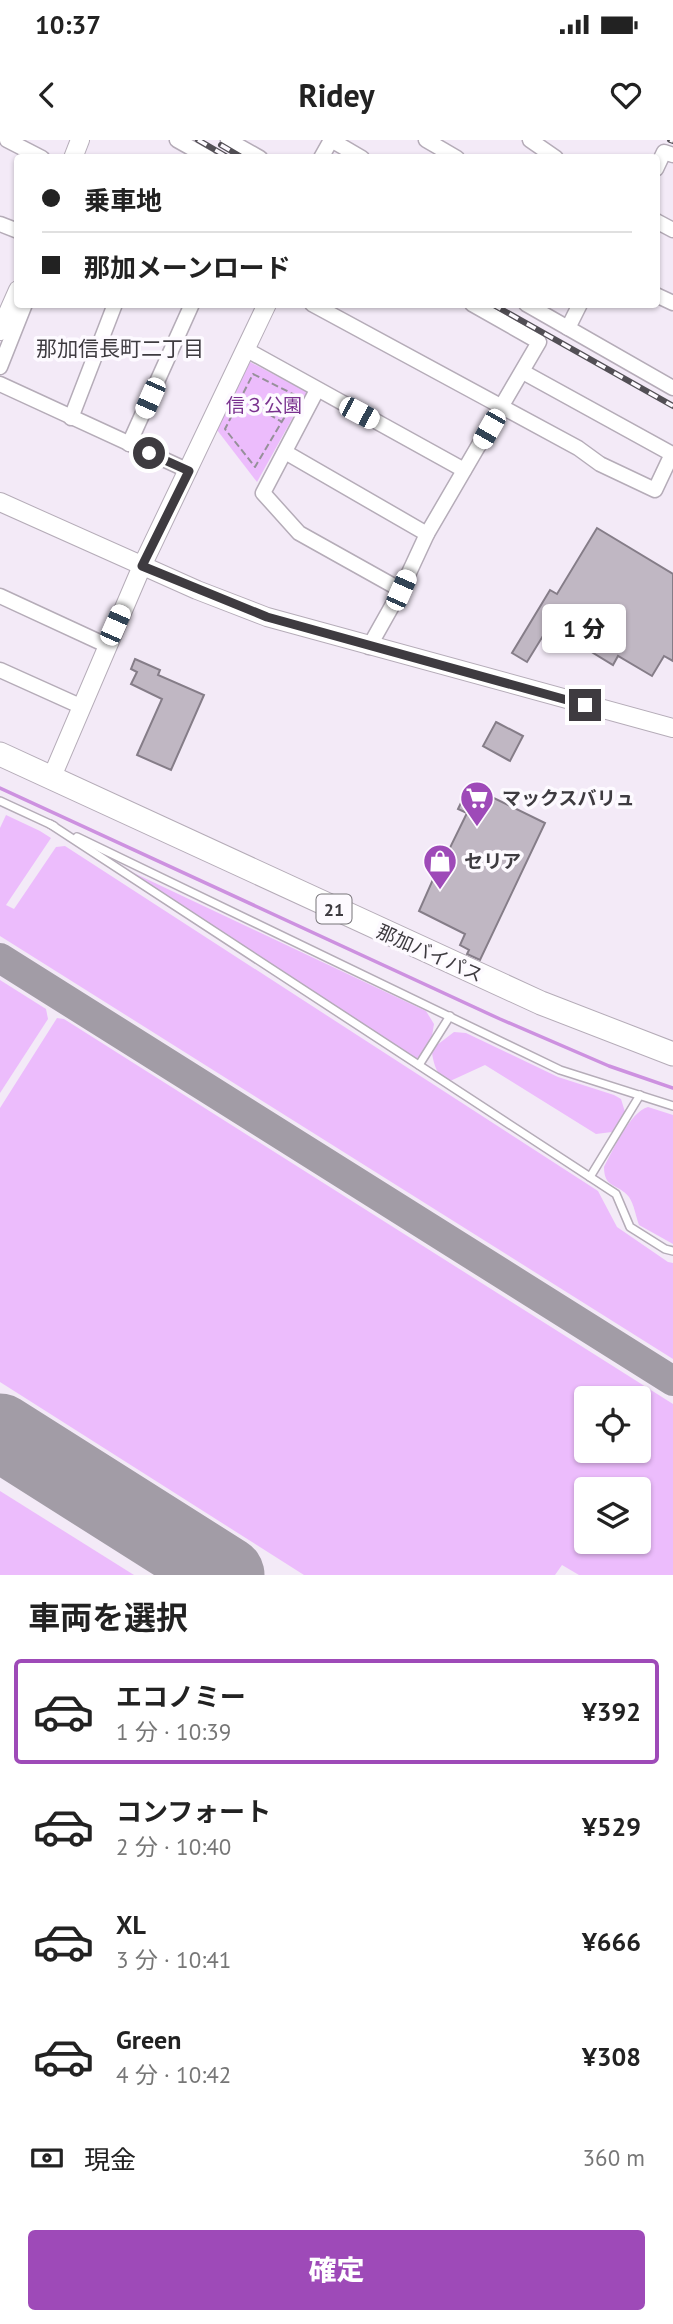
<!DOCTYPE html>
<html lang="ja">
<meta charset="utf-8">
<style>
body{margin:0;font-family:"PT Sans","Noto Sans JP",sans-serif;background:#f6f6f6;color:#222;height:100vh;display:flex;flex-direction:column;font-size:26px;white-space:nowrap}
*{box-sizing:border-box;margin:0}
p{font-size:23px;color:#767676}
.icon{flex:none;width:38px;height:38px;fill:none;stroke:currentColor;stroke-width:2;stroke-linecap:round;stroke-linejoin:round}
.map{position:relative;height:1435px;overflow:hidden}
.sheet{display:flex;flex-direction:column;background:#fff;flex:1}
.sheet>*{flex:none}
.top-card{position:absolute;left:14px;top:14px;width:646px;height:154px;border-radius:7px;box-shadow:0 2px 5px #0004;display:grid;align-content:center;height:154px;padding:0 28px;background:#fff}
.tools{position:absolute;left:574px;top:1246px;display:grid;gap:14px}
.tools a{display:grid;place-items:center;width:77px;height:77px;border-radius:7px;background:#fff;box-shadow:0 2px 5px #0004;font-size:35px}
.end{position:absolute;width:32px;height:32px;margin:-16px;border:9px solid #3e3b40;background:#fff;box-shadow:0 0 0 4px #fff}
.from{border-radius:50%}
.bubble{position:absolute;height:49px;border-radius:7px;background:#fff;box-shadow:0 2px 5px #0004;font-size:23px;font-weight:800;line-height:49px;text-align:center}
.car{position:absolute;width:21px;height:42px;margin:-21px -10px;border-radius:9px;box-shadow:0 0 5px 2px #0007;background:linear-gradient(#fff 24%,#345 0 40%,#fff 0 76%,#345 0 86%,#fff 0)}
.top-card b{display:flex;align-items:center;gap:24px;height:66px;font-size:26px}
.top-card b+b{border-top:2px solid #e0e0e0}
.top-card i{width:18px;height:18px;background:#222}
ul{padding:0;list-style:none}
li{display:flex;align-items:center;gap:21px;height:105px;margin:0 14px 10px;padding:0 14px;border:4px solid transparent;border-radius:7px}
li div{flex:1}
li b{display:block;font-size:26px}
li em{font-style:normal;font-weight:800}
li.current{border-color:#9e4ab8}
li>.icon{width:63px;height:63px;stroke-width:1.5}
h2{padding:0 28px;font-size:32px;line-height:84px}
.pay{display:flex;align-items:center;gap:18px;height:77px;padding:0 28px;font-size:26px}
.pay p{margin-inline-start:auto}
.cta{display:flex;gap:14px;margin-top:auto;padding:14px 28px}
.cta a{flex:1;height:80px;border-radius:7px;background:#9e4ab8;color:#fff;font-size:28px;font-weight:800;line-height:80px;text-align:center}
.status{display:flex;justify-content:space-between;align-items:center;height:49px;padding:0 35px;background:#fff;direction:ltr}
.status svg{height:19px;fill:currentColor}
header{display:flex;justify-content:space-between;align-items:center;height:91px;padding:0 28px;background:#fff;font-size:32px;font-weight:800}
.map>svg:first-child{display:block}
.green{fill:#ecbcfc;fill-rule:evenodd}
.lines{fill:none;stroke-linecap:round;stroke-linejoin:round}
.stream{stroke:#cd91e0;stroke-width:3.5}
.taxiway{stroke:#a29ca6;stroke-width:30}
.runway{stroke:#a29ca6;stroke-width:77}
.building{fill:#c0b7c3;stroke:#857d88;stroke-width:2}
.service-casing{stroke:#b5acb8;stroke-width:10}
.minor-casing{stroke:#b5acb8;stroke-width:17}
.tertiary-casing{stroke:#b5acb8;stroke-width:20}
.trunk-casing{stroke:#b5acb8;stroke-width:25}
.path{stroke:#969099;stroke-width:2;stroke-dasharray:7 3.5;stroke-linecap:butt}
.service{stroke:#fff;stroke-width:7}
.minor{stroke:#fff;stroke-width:14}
.tertiary{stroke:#fff;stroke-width:18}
.trunk{stroke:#fff;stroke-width:23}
.rail-casing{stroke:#524f55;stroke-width:6}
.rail{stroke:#fdfaff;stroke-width:3.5;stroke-dasharray:10;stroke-linecap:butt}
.route{stroke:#3e3b40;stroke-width:9}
.labels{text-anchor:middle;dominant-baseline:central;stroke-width:7;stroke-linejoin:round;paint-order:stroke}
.shield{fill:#fdfaff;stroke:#777479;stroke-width:2}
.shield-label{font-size:18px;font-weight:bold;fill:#3e3b40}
.park-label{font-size:19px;fill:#79318e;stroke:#fdfaff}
.poi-label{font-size:19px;font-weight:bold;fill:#3e3b40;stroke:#fdfaff;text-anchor:start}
.street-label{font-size:19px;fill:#3e3b40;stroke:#fdfaff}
.neighbourhood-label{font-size:21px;fill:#3e3b40;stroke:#fdfaff}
</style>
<div class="status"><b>10:37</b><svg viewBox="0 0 49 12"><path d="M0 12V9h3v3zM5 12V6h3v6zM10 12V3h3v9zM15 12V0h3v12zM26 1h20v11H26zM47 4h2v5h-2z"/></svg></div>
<header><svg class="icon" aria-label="back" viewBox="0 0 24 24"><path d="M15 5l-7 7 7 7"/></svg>Ridey<svg class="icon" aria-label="heart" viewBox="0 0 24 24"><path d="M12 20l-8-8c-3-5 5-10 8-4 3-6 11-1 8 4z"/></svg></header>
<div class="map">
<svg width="673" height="1435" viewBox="0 0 673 1435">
<rect width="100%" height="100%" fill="#f3eaf7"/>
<g class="green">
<polygon points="250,222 307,252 257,342 217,290"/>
<polygon points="6,675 40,691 51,698 6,765 14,769 56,707 65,706 598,1051 617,1087 668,1122 673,1123 673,1219 0,796 0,688"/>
<polygon points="119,726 426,871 434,884 431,902 418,920 118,729"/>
<polygon points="0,840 46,869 48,879 0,953"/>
<path d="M 57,878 L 64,879 L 673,1264 L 673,1435 L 579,1435 L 562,1425 L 555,1435 L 304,1435 L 0,1242 L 0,968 ZM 586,1258 L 639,1258 L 639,1311 L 586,1311 ZM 586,1349 L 639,1349 L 639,1402 L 586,1402 Z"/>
<path d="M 454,892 L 466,893 L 558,937 L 614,955 L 621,959 L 625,972 L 612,992 L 596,994 L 485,925 L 448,942 C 437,935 434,926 432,913 L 437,905 Z"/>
<path d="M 648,967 L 673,975 L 673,1104 L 639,1085 C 636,1077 634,1064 629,1057 C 618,1043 604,1049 604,1027 C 613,1010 630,972 648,967 Z"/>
<polygon points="0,1351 134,1435 0,1435"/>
</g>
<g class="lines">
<polyline class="stream" points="0,648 500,879 609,926 673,948"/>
<polyline class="taxiway" points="0,818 673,1241"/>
<polyline class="runway" points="0,1292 226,1435"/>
</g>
<g class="building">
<polygon points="597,388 673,434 673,521 664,516 652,536 618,516 613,525 549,486 527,522 512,513 550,450 557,454"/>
<polygon points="135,519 160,530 158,535 204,555 171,630 137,615 162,559 131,544 137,532 131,529"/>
<polygon points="496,582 523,596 510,621 483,606"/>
<polygon points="469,646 545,683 480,820 467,814 469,810 460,805 465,794 419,771 442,719 444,720 467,673 458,669"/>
</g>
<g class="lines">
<g class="service-casing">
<g id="service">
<polyline points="0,661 54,686"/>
<polyline points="50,684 616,1054 630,1087 665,1109 673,1111"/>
<polyline points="77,697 560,930 673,966"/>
<polyline points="419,925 450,876"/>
<polyline points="590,1037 640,955"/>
</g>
</g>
<g class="minor-casing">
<g id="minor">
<polyline points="7,0 42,18"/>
<polyline points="177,0 209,18"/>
<polyline points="228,0 260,18"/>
<polyline points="331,0 362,18"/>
<polyline points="426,0 457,18"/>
<polyline points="530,0 556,18"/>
<polyline points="321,18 331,0"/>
<polyline points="656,29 664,12 673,15"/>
<polyline points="656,81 673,90"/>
<polyline points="0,84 18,91"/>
<polyline points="656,155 673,163"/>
<polyline points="312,164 578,308 600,324 655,350 672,314 523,232"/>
<polyline points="526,164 673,248"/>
<polyline points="568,188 580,164"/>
<polyline points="247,210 464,330"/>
<polyline points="0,227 25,164"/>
<polyline points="0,244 189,331"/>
<polyline points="317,250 263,353 299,393 401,450"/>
<polyline points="71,278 115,164"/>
<polyline points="129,304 192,164"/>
<polyline points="285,312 427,394"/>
<polyline points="0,456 106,505"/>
<polyline points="369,507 401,450 427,394 539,202 472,164"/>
<polyline points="0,530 80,566"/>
</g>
</g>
<g class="tertiary-casing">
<g id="tertiary">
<polyline points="73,18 80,0"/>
<polyline points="0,191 18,150"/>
<polyline points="0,362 197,450 267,477 673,588"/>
<polyline points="51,639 142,426 267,164"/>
</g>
</g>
<g class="trunk-casing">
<polyline id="trunk" points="0,614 541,863 673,914"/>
</g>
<g class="path">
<polygon points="253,234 297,256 255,327 225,289"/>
<polyline points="242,258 282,282"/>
</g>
<use href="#service" class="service"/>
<use href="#minor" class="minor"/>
<use href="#tertiary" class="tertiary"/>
<use href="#trunk" class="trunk"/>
<g class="rail-casing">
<g id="rail">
<polyline points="198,0 229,18"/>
<polyline points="670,0 673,1"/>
<polyline points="221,5 243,18"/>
<polyline points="492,164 673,266"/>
</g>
</g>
<use href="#rail" class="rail"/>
</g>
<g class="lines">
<polyline class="route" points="149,313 189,331 142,426 267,477 585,565"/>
</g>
<defs>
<g id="supermarket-pin" transform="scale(1.75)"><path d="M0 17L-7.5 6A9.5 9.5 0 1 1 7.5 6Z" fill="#9e4ab8" stroke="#fdfaff"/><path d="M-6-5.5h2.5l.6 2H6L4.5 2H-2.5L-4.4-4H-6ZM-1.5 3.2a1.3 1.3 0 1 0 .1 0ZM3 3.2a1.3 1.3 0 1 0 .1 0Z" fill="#fff"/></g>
<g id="shop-pin" transform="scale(1.75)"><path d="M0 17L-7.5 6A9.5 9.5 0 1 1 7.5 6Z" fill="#9e4ab8" stroke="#fdfaff"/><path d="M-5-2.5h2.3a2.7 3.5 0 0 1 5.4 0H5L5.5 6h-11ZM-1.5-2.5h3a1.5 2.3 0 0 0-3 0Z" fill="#fff"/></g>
</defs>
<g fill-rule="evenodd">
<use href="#supermarket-pin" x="477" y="658"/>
<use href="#shop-pin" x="440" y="721"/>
</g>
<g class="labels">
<rect class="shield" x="316.5" y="754.5" width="35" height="29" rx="5"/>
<g class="shield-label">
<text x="334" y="769">21</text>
</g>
<g class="park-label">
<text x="264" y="265">信３公園</text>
</g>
<g class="poi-label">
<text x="502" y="658">マックスバリュ</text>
<text x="464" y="721">セリア</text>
</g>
<g class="street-label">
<text transform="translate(430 813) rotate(24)">那加バイパス</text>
</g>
<g class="neighbourhood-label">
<text x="120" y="208">那加信長町二丁目</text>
</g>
</g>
</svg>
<div class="tools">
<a><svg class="icon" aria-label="locate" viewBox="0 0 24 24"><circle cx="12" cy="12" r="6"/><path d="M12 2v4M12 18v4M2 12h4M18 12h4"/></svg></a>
<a><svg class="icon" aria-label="layers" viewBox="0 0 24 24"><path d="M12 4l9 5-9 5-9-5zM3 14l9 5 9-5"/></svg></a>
</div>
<i class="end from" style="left:149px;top:313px"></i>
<i class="end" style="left:585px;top:565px"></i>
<div class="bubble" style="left:542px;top:464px;width:84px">1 分</div>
<i class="car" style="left:150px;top:258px;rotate:204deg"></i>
<i class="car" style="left:359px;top:273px;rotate:118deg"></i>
<i class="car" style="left:489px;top:289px;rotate:210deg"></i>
<i class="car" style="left:401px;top:450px;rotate:24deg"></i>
<i class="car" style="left:115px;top:485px;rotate:24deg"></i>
<div class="top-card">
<b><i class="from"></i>乗車地</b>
<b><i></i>那加メーンロード</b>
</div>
</div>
<section class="sheet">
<h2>車両を選択</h2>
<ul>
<li class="current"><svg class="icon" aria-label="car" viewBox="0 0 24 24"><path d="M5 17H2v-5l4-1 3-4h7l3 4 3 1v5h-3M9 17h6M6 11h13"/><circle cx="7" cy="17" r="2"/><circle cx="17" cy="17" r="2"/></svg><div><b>エコノミー</b><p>1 分 · 10:39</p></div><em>¥392</em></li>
<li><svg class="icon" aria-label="car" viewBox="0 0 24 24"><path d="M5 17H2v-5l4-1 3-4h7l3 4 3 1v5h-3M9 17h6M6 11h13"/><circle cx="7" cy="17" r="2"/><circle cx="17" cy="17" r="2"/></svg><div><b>コンフォート</b><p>2 分 · 10:40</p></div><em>¥529</em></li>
<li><svg class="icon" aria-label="car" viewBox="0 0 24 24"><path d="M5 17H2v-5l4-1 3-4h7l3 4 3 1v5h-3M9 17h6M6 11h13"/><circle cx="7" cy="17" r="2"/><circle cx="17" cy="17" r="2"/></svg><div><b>XL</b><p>3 分 · 10:41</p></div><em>¥666</em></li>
<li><svg class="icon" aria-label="car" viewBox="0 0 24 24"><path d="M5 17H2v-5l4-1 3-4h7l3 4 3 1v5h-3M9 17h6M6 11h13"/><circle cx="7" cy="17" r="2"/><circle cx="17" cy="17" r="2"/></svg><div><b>Green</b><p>4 分 · 10:42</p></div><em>¥308</em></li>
</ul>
<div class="pay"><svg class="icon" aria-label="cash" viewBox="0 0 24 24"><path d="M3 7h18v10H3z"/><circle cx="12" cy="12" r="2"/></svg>現金<p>360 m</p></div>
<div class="cta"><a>確定</a></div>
</section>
